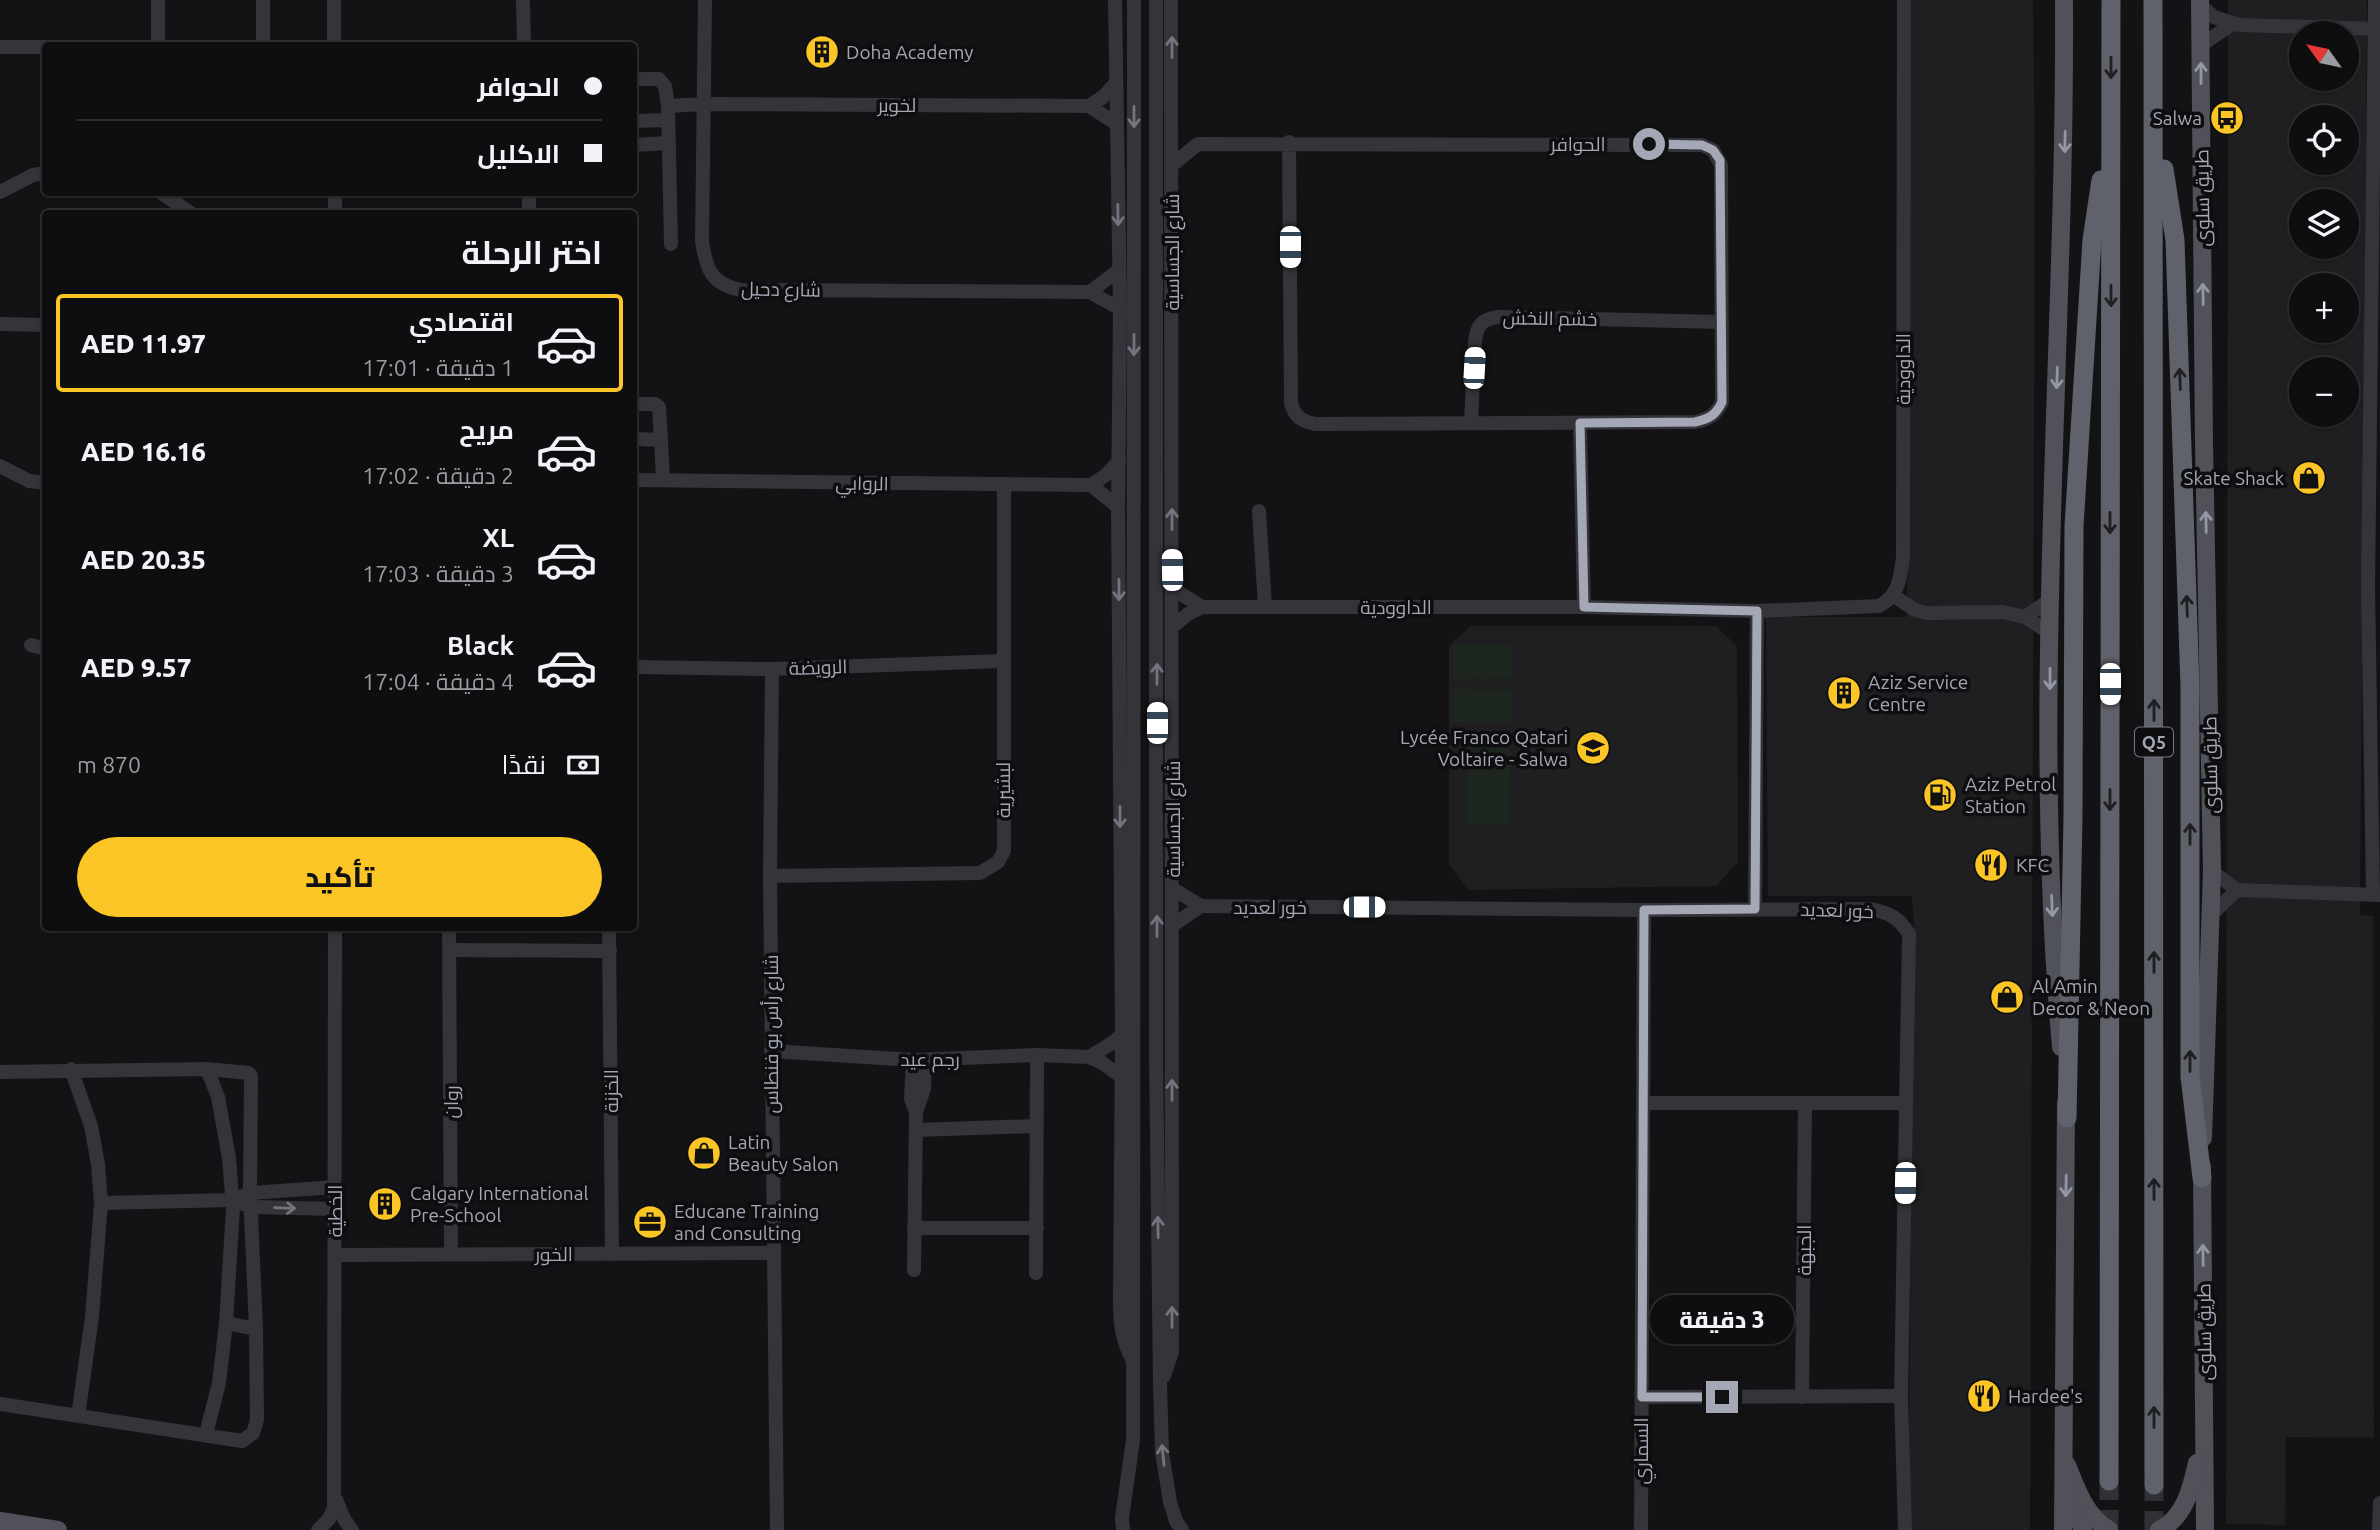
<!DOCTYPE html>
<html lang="ar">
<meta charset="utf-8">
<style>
body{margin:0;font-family:Ubuntu,Cairo,sans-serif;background:#171719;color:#f1f3f6;direction:rtl;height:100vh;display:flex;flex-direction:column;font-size:26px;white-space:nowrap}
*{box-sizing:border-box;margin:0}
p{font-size:23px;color:#9b9c9f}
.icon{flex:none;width:38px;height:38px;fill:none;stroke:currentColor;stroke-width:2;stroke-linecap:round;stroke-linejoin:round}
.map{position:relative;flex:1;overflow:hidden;direction:ltr}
.panel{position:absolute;left:42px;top:210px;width:595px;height:721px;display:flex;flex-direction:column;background:#0e0e10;border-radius:7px;box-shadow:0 2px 5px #0004,0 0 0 2px #2e2e30;direction:rtl}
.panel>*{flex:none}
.guide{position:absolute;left:42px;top:42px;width:595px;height:154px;border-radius:7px;box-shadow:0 2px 5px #0004,0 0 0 2px #2e2e30;direction:rtl;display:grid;align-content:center;height:154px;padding:0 35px;background:#0e0e10}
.needle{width:46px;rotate:303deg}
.fabs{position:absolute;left:2289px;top:21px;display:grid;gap:14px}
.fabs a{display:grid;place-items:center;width:70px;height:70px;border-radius:50%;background:#0e0e10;box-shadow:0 2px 5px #0004,0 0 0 2px #2e2e30;font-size:35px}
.end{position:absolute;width:32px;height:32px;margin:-16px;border:9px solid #a4a8b6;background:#111;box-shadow:0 0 0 4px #111}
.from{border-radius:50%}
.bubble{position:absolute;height:49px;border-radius:24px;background:#0e0e10;box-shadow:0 2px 5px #0004,0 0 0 2px #2e2e30;font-size:23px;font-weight:800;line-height:49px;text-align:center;direction:rtl}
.car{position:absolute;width:21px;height:42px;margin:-21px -10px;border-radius:9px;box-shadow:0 0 5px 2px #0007;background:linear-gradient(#fff 24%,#345 0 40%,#fff 0 76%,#345 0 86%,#fff 0)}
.guide b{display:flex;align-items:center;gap:24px;height:66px;font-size:26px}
.guide b+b{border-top:2px solid #2e2e30}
.guide i{width:18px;height:18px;background:#f1f3f6}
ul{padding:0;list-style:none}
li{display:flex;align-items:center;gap:21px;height:98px;margin:0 14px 10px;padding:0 21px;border:4px solid transparent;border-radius:7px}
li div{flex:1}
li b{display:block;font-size:26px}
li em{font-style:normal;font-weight:800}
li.selected{border-color:#fbc625}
li>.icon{width:63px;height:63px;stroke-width:1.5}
h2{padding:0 35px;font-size:32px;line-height:84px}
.pay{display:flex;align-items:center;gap:18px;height:77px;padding:0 35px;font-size:26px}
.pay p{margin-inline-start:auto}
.action{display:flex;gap:14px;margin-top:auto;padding:14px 35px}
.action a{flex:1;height:80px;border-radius:42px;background:#fbc625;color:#111;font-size:28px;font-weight:800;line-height:80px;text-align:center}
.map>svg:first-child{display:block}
.built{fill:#1f1f22;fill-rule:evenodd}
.pitch{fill:#1d251f}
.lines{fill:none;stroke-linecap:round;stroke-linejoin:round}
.highway-tunnel{stroke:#303135;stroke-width:19;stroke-dasharray:19 10;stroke-linecap:butt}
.minor{stroke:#34343a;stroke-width:14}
.major{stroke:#505159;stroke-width:18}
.highway{stroke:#60626b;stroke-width:19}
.oneway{stroke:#72747e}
.oneway2{stroke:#1e1f22}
.oneway3{stroke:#9397a3}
.route{stroke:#a4a8b6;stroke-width:9}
.labels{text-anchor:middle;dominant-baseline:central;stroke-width:7;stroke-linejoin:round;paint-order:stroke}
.shield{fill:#0e0e10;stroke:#777a84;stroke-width:2}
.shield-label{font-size:18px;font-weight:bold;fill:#a4a8b6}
.poi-label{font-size:19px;fill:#a4a8b6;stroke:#0e0e10;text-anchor:start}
.street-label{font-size:19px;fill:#a4a8b6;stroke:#0e0e10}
</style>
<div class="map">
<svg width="2380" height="1530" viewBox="0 0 2380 1530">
<rect width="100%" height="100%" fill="#131315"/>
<g class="built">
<polygon points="1908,0 2033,0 2035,169 2030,1530 1908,1530 1914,929 1912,896 1768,896 1766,617 1907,617"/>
<path d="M 2228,0 L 2366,0 L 2367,9 L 2360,915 L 2373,916 L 2374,1438 L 2286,1437 L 2285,1525 L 2226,1524 ZM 2301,33 L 2347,33 L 2347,79 L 2301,79 ZM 2301,117 L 2347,117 L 2347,163 L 2301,163 ZM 2301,201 L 2347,201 L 2347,247 L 2301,247 ZM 2301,285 L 2347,285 L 2347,331 L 2301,331 ZM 2301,369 L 2347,369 L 2347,415 L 2301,415 Z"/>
<polygon points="1471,626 1716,626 1737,646 1738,862 1716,886 1468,890 1449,864 1449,645"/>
</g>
<g class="pitch">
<polygon points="1453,645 1512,645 1512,678 1453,679"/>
<polygon points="1452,689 1511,690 1511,722 1452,722"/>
<polygon points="1468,739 1511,740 1509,825 1466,824"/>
</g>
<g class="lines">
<g class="highway-tunnel">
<polyline points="2109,1481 2109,1530"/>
<polyline points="2154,1530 2154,1485"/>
</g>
<g class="minor">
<polyline points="263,0 263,46"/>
<polyline points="334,0 334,46"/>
<polyline points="523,0 524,46"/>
<path d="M 705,0 L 702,241 C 706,269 711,284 741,290 L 1090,292 L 1120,309"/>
<path d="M 1115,0 L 1120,309 L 1118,507 L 1122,1034 L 1120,1302 C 1120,1324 1122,1341 1133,1361"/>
<polyline points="1156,0 1156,1054 1160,1383 1162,1452 1170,1502 1176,1521 1182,1530"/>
<polyline points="2200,5 2214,17 2239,25 2380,29"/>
<polyline points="158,46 158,0"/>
<polyline points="2200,46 2232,24"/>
<polyline points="0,47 46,47"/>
<polyline points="634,79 659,79 665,86 668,106 705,104 1089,106 1117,124"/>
<polyline points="668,106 671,244"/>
<polyline points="1089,106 1103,97 1115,84"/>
<polyline points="634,121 668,120"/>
<polyline points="634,145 668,143"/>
<path d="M 1172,165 L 1198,144 L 1702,145 L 1713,150 L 1721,165 L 1722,402 C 1716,415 1709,419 1695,422 L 1315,424 C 1301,421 1295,417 1291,403 L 1289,142"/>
<polyline points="0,192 33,175 46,173"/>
<polyline points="160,192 192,214"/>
<polyline points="529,192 529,214"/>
<polyline points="335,214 335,192"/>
<polyline points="1090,292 1119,270"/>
<polyline points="0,324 46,325"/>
<polyline points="634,404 655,404 659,407 661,440"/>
<path d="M 1471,422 L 1475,341 C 1477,325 1482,319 1498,317 L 1722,322"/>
<polyline points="1580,423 1584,607"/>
<polyline points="634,439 661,440 663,480"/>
<polyline points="0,466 29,481 46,483"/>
<polyline points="634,480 1091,485 1118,507"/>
<polyline points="1091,485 1106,475 1119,461"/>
<polyline points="1259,511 1265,606"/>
<polyline points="1173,589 1202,607"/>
<polyline points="1894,596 1915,610 1927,613 2003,612 2025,617 2050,633"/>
<polyline points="2025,617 2051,599"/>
<path d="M 1172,627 L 1188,614 L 1202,607 L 1584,607 L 1757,611 L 1879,606 C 1899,596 1900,578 1903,557 L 1904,0"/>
<polyline points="31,645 46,649"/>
<polyline points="634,667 772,669 1003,661"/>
<polyline points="772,669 770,876 777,1530"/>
<polyline points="2212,871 2237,890 2380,895"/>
<polyline points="770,876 980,873 998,862 1004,851 1004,484"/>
<path d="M 1173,889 L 1201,906 L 1644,910 L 1871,909 C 1890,913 1899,918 1909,934 L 1901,1396 L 1905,1530"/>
<polyline points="2373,894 2368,587 2375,0"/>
<polyline points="1755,909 1757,611"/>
<polyline points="2211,915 2237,890"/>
<polyline points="1173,925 1201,906"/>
<polyline points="449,928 451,1254"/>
<polyline points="609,928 612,1254"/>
<polyline points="450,950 610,951"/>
<polyline points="771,1051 913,1060 1037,1055 1089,1057 1101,1062 1122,1077"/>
<polyline points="1089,1057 1114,1042 1122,1034"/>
<polyline points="913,1060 911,1099 916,1112 914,1270"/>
<polyline points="71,1069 91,1126 98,1164 101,1203 92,1317 78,1416"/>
<polyline points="0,1072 207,1069 249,1073 251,1076 250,1193 256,1329 257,1420 253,1433 242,1441 0,1404"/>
<polyline points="1643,1103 1906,1103"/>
<polyline points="916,1112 924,1089 925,1060"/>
<polyline points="916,1130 1035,1126"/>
<polyline points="101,1203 232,1200 250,1193 335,1187"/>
<polyline points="243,1204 252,1207 335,1209"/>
<polyline points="914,1228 1037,1228"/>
<polyline points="335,1255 773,1253"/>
<polyline points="1036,1273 1037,1055"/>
<polyline points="226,1323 256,1329"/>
<polyline points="1164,1376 1172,1352 1171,0"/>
<polyline points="1642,1397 1901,1396"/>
<polyline points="1802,1397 1805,1104"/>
<polyline points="206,1434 219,1383 226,1323 233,1208 229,1158 218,1097 207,1069"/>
<polyline points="336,1499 344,1519 352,1530"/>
<polyline points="318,1530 329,1519 334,1508 335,928"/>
<polyline points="1123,1530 1122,1518 1133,1440 1134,0"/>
<polyline points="1641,1530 1644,910"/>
<polyline points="2379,1530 2380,1503"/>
</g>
<g class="major">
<polyline points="2200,0 2204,443 2212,871 2203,1138"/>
<path d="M 2061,1047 C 2030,699 2066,349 2064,0"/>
<polyline points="2202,1166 2205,1530"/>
<path d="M 2067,1465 C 2077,1490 2085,1515 2109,1530"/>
<polyline points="2069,1497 2083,1530"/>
<polyline points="0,1521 58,1530"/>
<polyline points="2063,1530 2066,1103"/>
<path d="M 2159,1530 C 2185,1517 2191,1489 2197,1463"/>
</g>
<g class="highway">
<polyline points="2153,0 2154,1485"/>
<polyline points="2164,169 2175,240 2190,687 2190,1077 2202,1178"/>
<polyline points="2067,1118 2073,817 2074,526 2092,240 2101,180"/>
<polyline points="2109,1481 2111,0"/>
</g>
</g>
<defs><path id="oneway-shaft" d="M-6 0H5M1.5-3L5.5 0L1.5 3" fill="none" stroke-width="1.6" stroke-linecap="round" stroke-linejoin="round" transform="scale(1.75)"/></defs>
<g class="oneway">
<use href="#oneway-shaft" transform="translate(1172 47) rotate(-90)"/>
<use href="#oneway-shaft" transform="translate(1134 117) rotate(90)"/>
<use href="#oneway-shaft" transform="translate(1118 215) rotate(89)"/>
<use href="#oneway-shaft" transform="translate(1134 345) rotate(90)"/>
<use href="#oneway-shaft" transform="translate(1172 519) rotate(-90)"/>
<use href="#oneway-shaft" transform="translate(1119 590) rotate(90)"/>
<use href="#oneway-shaft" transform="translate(1157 674) rotate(-90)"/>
<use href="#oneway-shaft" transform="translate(1120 817) rotate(90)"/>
<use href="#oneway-shaft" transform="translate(1157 926) rotate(-90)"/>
<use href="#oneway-shaft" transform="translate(1172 1090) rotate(-90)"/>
<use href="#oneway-shaft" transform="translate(285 1208) rotate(2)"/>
<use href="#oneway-shaft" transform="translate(1158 1227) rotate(-91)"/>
<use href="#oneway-shaft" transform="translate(1172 1317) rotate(-90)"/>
<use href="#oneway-shaft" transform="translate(1163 1455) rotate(-96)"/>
</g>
<g class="oneway2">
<use href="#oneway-shaft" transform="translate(2111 68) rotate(90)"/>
<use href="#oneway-shaft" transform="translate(2111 296) rotate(90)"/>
<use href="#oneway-shaft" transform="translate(2180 379) rotate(-92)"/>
<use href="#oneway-shaft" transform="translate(2110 523) rotate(90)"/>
<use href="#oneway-shaft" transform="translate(2187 606) rotate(-92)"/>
<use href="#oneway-shaft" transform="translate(2154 710) rotate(-90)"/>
<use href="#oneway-shaft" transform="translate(2110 800) rotate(90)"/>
<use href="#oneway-shaft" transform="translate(2190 834) rotate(-90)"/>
<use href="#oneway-shaft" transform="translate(2154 962) rotate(-90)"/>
<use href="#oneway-shaft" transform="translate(2190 1061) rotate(-90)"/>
<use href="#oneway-shaft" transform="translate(2154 1189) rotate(-90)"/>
<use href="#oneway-shaft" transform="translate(2154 1417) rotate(-90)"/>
</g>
<g class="oneway3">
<use href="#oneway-shaft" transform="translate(2201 73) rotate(-90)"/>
<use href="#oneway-shaft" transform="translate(2065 142) rotate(91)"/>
<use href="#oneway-shaft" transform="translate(2203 294) rotate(-91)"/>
<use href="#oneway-shaft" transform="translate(2057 378) rotate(92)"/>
<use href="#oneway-shaft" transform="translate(2206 522) rotate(-91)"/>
<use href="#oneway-shaft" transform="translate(2050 679) rotate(90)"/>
<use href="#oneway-shaft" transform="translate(2052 906) rotate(88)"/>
<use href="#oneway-shaft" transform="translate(2066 1186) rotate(91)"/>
<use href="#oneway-shaft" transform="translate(2203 1255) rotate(-91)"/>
</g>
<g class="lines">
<path class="route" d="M 1649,144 L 1702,145 L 1713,150 L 1720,160 L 1722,402 C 1716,415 1709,419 1695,422 L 1580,423 L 1584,607 L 1757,611 L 1755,909 L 1644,910 L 1642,1397 L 1722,1397"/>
</g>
<defs>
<g id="building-disc" transform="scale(1.75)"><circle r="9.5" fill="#fbc625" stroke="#0e0e10"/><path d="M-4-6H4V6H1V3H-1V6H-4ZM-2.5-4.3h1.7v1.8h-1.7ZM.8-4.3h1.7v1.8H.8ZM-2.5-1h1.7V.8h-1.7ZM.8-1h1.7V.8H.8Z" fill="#111"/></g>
<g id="bus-disc" transform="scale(1.75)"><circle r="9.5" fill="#fbc625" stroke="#0e0e10"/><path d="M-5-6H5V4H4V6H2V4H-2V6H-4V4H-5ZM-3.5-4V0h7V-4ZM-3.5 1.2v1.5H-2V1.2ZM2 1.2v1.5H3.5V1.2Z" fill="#111"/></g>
<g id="shop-disc" transform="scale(1.75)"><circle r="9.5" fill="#fbc625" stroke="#0e0e10"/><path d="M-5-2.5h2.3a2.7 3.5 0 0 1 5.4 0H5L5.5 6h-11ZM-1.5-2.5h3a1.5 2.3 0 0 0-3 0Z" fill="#111"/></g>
<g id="school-disc" transform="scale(1.75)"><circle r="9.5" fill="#fbc625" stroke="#0e0e10"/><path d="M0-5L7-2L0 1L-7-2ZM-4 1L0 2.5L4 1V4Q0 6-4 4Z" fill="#111"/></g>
<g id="fuel-disc" transform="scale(1.75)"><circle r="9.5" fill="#fbc625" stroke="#0e0e10"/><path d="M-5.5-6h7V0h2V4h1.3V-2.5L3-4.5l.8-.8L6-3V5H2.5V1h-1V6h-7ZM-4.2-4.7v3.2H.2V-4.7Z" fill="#111"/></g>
<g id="restaurant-disc" transform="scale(1.75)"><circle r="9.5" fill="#fbc625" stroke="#0e0e10"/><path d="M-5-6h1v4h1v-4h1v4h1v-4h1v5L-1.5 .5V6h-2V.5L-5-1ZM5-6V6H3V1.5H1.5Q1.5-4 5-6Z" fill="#111"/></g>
<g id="office-disc" transform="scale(1.75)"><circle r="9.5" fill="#fbc625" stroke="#0e0e10"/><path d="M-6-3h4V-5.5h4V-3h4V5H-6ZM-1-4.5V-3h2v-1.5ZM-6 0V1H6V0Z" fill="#111"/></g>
</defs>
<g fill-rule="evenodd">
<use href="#building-disc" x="822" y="52"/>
<use href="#bus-disc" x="2227" y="118"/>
<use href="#shop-disc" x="2309" y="478"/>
<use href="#building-disc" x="1844" y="693"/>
<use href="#school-disc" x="1593" y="748"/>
<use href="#fuel-disc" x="1940" y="795"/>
<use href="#restaurant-disc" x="1991" y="865"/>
<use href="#shop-disc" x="2007" y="997"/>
<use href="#shop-disc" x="704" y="1153"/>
<use href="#building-disc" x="385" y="1204"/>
<use href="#office-disc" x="650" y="1222"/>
<use href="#restaurant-disc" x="1984" y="1396"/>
</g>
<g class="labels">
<rect class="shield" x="2135" y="727.5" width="38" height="29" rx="5"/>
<g class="shield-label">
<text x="2154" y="742">Q5</text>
</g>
<g class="poi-label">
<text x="846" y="52">Doha Academy</text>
<text x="2202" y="118" text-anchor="end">Salwa</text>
<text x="2284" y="478" text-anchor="end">Skate Shack</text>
<text x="1868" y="682">Aziz Service<tspan x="1868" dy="22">Centre</tspan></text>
<text x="1568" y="737" text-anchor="end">Lycée Franco Qatari<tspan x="1568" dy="22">Voltaire - Salwa</tspan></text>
<text x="1965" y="784">Aziz Petrol<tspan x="1965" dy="22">Station</tspan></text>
<text x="2016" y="865">KFC</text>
<text x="2032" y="986">Al Amin<tspan x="2032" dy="22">Decor &amp; Neon</tspan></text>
<text x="728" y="1142">Latin<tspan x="728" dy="22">Beauty Salon</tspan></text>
<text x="410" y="1193">Calgary International<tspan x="410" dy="22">Pre-School</tspan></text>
<text x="674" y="1211">Educane Training<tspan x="674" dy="22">and Consulting</tspan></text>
<text x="2008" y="1396">Hardee's</text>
</g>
<g class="street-label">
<text x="897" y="105">لخوير</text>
<text x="1578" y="144">الحوافر</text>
<text transform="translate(2202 198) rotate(-91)">طريق سلوى</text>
<text transform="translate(1172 252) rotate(-90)">شارع الجساسية</text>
<text transform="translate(781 289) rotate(1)">شارع دحيل</text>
<text transform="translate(1550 318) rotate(1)">خشم النخش</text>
<text transform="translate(1903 369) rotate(-90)">الداوودية</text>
<text transform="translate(862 483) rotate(1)">الروابي</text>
<text x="1396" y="607">الداوودية</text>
<text transform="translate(818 667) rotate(-2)">الرويضة</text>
<text transform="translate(2210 765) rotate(-91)">طريق سلوى</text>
<text transform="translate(1003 790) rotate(-90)">لبشيرية</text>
<text transform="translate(1173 819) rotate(-90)">شارع الجساسية</text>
<text x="1270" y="907">خور لعديد</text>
<text transform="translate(1837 910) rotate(2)">خور لعديد</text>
<text transform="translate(771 1034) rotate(-90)">شارع رأس بو فنطاس</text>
<text x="930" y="1059">رجم عيد</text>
<text transform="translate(611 1091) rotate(-90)">الخزنة</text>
<text transform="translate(451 1102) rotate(-90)">روان</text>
<text transform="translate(335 1211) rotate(-90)">الخطية</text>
<text transform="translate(1804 1250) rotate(-90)">الجبهة</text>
<text x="554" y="1254">الخور</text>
<text transform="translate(2204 1332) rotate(-91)">طريق سلوى</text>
<text transform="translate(1641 1451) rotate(-90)">السماري</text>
</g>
</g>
</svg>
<div class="fabs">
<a><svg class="needle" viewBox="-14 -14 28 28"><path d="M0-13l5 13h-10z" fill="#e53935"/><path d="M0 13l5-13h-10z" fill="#9b9c9f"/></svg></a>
<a><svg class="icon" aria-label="locate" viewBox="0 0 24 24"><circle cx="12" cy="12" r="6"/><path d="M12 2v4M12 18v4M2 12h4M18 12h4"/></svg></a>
<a><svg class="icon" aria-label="layers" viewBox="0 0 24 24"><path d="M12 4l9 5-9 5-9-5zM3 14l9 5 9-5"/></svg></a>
<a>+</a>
<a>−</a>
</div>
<i class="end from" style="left:1649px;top:144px"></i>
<i class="end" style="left:1722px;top:1397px"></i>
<div class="bubble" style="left:1650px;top:1295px;width:144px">3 دقيقة</div>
<i class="car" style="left:1290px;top:247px;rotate:180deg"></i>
<i class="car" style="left:1474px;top:368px;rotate:3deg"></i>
<i class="car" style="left:1172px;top:570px;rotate:359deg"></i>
<i class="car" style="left:2110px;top:684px;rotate:180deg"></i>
<i class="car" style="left:1157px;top:723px;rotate:0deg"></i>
<i class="car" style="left:1364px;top:907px;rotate:90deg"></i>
<i class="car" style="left:1905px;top:1183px;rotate:181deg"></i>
<div class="guide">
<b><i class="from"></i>الحوافر</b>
<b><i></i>الاكليل</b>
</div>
<section class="panel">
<h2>اختر الرحلة</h2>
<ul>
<li class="selected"><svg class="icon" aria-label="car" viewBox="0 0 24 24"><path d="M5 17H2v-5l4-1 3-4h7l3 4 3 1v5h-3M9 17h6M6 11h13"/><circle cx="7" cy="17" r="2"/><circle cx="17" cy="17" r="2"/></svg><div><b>اقتصادي</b><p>1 دقيقة · 17:01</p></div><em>AED 11.97</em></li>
<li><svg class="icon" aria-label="car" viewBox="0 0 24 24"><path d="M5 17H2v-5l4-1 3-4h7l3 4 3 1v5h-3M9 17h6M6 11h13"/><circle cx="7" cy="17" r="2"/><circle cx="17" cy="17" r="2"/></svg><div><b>مريح</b><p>2 دقيقة · 17:02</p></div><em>AED 16.16</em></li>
<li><svg class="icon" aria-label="car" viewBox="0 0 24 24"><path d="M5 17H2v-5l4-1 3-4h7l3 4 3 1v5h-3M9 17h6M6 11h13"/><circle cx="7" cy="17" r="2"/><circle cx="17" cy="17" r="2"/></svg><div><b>XL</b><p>3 دقيقة · 17:03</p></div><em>AED 20.35</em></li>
<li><svg class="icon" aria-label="car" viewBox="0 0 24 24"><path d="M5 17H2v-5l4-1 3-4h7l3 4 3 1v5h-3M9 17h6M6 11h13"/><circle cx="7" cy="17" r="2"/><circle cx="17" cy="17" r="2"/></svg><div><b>Black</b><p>4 دقيقة · 17:04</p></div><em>AED 9.57</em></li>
</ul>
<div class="pay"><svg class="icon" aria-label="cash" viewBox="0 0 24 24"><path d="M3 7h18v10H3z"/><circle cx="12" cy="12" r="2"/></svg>نقدًا<p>870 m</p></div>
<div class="action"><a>تأكيد</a></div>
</section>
</div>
